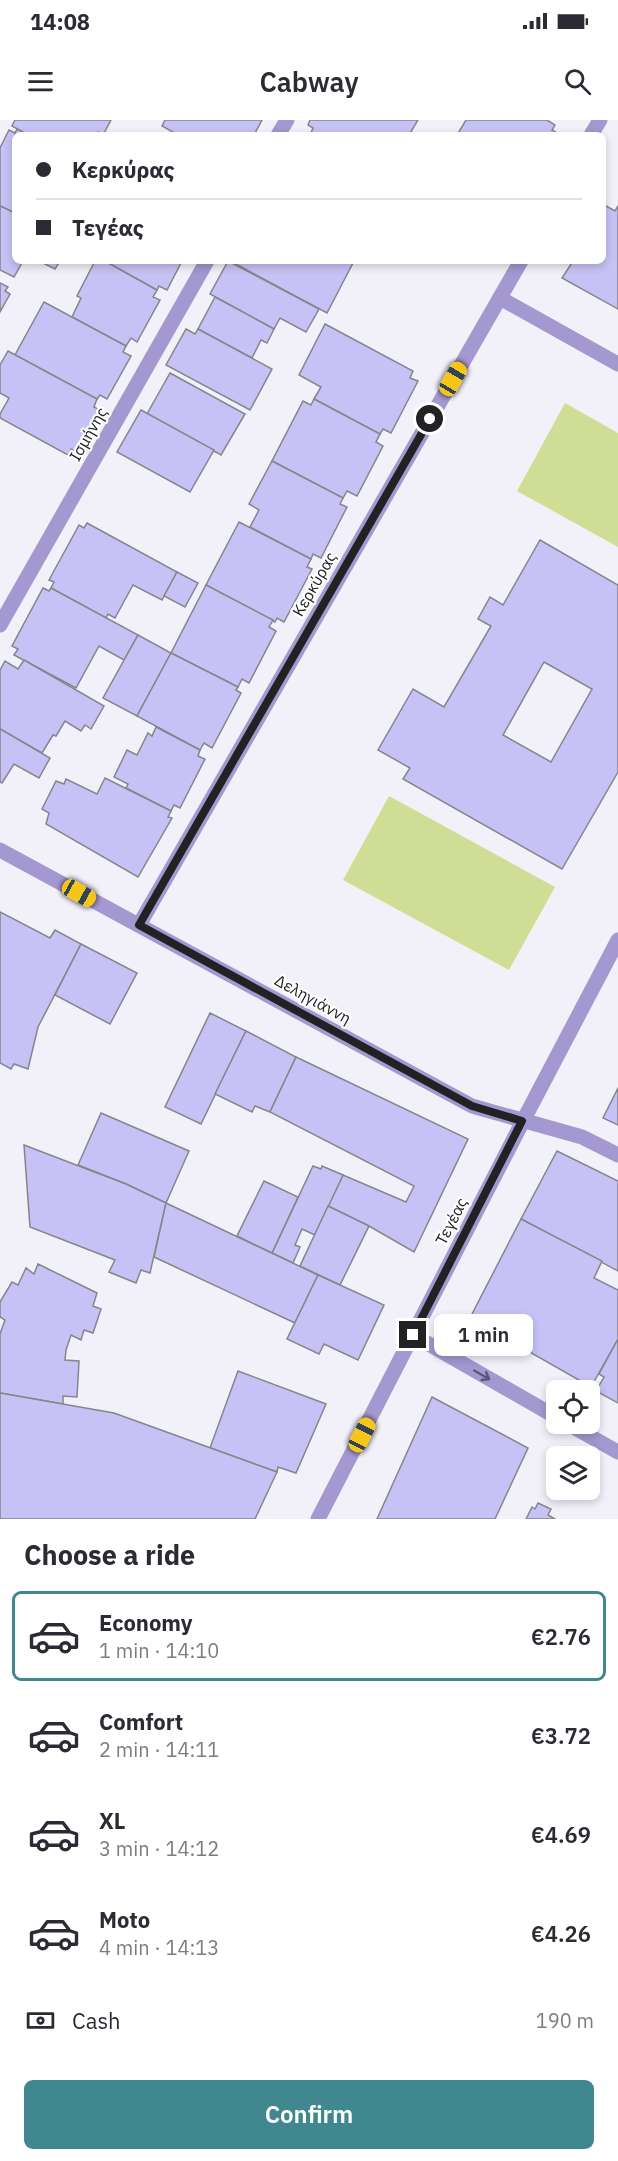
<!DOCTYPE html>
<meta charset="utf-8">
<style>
body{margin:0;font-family:"IBM Plex Sans",sans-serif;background:#f2f2f3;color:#2b2b33;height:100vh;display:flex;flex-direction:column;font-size:22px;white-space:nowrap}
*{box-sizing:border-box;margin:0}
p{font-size:20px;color:#7c7c81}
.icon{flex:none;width:33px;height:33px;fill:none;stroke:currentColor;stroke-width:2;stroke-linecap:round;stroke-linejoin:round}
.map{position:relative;height:1399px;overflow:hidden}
.drawer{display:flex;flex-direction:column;background:#fff;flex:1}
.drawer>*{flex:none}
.banner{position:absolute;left:12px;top:12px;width:594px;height:132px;border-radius:9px;box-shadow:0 3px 9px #0003;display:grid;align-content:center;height:132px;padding:0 24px;background:#fff}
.fabs{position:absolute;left:546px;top:1260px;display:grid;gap:12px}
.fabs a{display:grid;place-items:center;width:54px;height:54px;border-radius:9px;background:#fff;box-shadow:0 3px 9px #0003;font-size:30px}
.end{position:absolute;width:27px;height:27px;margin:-14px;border:8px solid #222225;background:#fff;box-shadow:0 0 0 3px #fff}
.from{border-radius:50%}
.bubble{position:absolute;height:42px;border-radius:9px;background:#fff;box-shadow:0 3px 9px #0003;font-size:20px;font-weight:600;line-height:42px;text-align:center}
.car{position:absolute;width:18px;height:36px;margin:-18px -9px;border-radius:8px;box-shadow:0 0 4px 2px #0007;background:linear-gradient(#f5c518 24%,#345 0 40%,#f5c518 0 76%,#345 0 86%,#f5c518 0)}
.banner b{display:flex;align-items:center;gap:21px;height:57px;font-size:22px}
.banner b+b{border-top:2px solid #e1e1e2}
.banner i{width:15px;height:15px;background:#2b2b33}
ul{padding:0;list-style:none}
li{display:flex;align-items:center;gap:18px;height:90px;margin:0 12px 9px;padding:0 12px;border:3px solid transparent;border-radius:9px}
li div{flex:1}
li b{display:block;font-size:22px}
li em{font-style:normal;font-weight:600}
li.selected{border-color:#40878f}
li>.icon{width:54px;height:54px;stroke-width:1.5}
h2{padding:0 24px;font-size:27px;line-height:72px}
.pay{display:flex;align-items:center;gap:15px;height:66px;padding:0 24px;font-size:22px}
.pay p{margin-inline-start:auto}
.action{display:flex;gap:12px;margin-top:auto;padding:12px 24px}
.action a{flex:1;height:69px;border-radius:9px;background:#40878f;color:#fff;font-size:24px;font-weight:600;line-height:69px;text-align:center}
.status{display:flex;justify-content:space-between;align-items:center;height:42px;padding:0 30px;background:#fff;direction:ltr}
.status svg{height:16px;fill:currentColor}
header{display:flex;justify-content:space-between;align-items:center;height:78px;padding:0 24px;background:#fff;font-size:27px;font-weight:600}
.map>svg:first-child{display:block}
.green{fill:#d0dd94}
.building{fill:#c7c2f5;stroke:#85858c;stroke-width:1.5;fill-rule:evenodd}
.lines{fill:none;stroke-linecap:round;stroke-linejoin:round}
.minor{stroke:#a398cf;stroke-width:15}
.oneway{stroke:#5c5771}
.route{stroke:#222225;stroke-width:8}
.labels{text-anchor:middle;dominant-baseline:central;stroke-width:4.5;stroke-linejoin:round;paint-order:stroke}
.street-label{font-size:16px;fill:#222225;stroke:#fff}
</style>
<div class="status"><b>14:08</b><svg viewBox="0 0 49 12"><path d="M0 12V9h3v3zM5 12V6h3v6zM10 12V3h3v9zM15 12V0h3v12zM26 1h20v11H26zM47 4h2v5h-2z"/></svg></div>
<header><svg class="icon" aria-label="menu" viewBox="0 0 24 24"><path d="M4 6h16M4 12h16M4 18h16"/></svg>Cabway<svg class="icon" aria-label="search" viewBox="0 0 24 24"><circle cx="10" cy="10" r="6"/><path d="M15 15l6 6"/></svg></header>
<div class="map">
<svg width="618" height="1399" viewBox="0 0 618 1399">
<rect width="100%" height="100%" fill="#f2f1fa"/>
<g class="green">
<polygon points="565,283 618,313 618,427 517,371"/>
<polygon points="389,676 555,767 509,850 343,760"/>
</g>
<g class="building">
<polygon points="15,0 111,0 103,15 98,12 96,15 28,15 12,6"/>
<polygon points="165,0 262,0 254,15 178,15 162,6"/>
<polygon points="310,0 418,0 409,15 310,15 313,8 308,5"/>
<polygon points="466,0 547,0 555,5 552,10 559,14 457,15"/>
<polygon points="17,9 28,15 15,15 15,93 0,86 0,28 9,10 15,13"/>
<polygon points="0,86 15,93 15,141 23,141 14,157 0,150"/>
<polygon points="606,86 615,91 618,86 618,189 562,158 573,141 603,141 603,90"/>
<polygon points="39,141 60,141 55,149"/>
<polygon points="95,141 105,141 157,170 153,177 160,180 137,222 131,218 126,226 72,197 81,178 77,176"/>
<polygon points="105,141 182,141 167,170 159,166 157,170"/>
<polygon points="228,141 319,189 306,212 280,198 274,209 210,174"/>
<polygon points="235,141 354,141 327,193 234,143"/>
<polygon points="0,163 8,167 5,171 10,174 0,192"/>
<polygon points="215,177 274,209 267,223 261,220 252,238 198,209"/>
<polygon points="44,182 126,226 123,232 131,236 107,279 100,275 97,279 15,235"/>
<polygon points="325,204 413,251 410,258 418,261 391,313 383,309 380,314 314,279 321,267 299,255"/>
<polygon points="186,209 195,214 198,209 272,249 250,290 166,245"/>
<polygon points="8,231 97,279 94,287 101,291 78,333 71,329 68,335 0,298 0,294 9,278 0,273 0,245"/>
<polygon points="170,253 245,294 221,335 147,294"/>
<polygon points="314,279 380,314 376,322 383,326 357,376 347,371 343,378 272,341 303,281 311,285"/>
<polygon points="141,290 214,330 190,372 117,332"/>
<polygon points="272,341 343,378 340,384 347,387 321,438 313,434 311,439 250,407 259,390 249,384"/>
<polygon points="239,402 311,439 307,447 312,449 284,502 277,498 275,502 206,465"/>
<polygon points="87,403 177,452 162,480 133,465 115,498 108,494 106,498 51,468 54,462 49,460 79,405 84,408"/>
<path d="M 540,420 L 618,465 L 618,652 L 562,749 L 403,659 L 410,648 L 378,630 L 413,569 L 444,587 L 491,506 L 478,499 L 490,477 L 503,485 ZM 544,542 L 592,569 L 551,642 L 503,615 Z"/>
<polygon points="177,452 198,463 185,487 164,476"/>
<polygon points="206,465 273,500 269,507 276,511 249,563 242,559 238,567 171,533"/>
<polygon points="43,468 49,471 51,468 138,515 124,540 99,526 76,568 14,535 18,529 12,526"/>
<polygon points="138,515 171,533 137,596 103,578"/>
<polygon points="171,533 238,567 236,570 241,573 212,628 204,623 200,630 137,596"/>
<polygon points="24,540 104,586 91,609 85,605 81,611 65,601 56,616 53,615 42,633 0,609 0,550 5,541 18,549"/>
<polygon points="156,607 200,630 198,636 205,639 180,688 174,685 171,691 126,668 128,664 114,657 127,630 137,635 148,613 152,616"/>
<polygon points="0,609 50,638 39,658 14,644 2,663 0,662"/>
<polygon points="105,658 171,691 168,697 172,698 138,757 46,704 49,693 42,689 56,661 64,664 66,659 97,674"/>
<polygon points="0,792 50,818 55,810 81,824 38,907 28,949 14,944 11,949 0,943"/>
<polygon points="81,824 137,853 110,904 55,875"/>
<polygon points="210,893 246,911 201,1004 165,987"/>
<polygon points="246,911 296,937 270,992 255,986 252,992 215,974"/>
<polygon points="296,937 468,1019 414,1132 369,1106 328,1086 343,1055 406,1082 414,1066 270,992"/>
<polygon points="618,968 618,1005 603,998"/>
<polygon points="101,993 189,1031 166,1083 126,1064 78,1045"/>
<polygon points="24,1025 126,1064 166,1083 150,1153 141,1150 136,1163 109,1152 115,1140 30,1107"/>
<polygon points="557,1031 618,1061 618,1151 521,1099"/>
<polygon points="313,1046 321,1049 322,1046 343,1055 315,1115 302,1109 295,1125 300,1127 293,1143 272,1133"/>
<polygon points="264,1061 298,1077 272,1133 237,1116"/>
<polygon points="166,1083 318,1155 295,1203 154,1137"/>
<polygon points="328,1086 369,1106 340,1165 300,1146"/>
<polygon points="521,1099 602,1141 594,1158 618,1170 618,1219 591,1267 470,1198"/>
<polygon points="38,1144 97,1173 93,1186 101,1189 93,1213 84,1210 81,1220 71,1215 66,1230 65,1240 79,1241 77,1277 63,1276 63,1284 0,1273 0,1214 5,1200 0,1197 0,1182 12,1162 18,1165 26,1148 34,1154"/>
<polygon points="318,1155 384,1185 358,1240 324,1224 319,1234 287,1219"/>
<polygon points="618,1219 618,1283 596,1271 604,1257 599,1254"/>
<polygon points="238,1251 326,1284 296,1353 278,1347 277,1352 210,1328"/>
<polygon points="0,1273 114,1293 277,1352 255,1399 0,1399"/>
<polygon points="432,1277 528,1328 495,1399 377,1399"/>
<polygon points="538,1383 551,1389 548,1395 555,1399 526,1399 532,1387 535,1389"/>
</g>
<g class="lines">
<g class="minor">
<polyline points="278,15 287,0"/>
<polyline points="591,15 600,0"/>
<polyline points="500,178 618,244"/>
<polyline points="0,505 207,141"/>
<polyline points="0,730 472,986 582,1017 618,1035"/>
<polyline points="139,805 521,141"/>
<polyline points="413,1215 556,1297"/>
<polyline points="568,1304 618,1332"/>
<polyline points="318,1399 523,1001 618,820"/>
</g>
</g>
<defs><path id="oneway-shaft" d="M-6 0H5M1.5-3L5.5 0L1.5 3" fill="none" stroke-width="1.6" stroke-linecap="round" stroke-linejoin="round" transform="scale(1.5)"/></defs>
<use class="oneway" href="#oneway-shaft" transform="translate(482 1255) rotate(30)"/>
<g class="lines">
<polyline class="route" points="413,1215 522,1001 472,986 139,805 430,299"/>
</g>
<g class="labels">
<g class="street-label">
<text transform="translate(88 314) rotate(-60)">Ισμήνης</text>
<text transform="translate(314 464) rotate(-60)">Κερκύρας</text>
<text transform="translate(313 879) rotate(29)">Δεληγιάννη</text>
<text transform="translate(451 1101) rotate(-63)">Τεγέας</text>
</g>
</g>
</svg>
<div class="fabs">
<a><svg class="icon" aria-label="locate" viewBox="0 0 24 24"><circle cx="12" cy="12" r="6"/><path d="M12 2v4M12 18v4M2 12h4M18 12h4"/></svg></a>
<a><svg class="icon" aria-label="layers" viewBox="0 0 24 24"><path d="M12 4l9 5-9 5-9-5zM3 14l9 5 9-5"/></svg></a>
</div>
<i class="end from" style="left:430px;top:299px"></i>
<i class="end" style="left:413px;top:1215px"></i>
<div class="bubble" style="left:434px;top:1194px;width:99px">1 min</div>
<i class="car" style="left:453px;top:259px;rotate:30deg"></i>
<i class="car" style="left:79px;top:773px;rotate:119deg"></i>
<i class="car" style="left:362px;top:1315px;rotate:27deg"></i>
<div class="banner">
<b><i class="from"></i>Κερκύρας</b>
<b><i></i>Τεγέας</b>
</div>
</div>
<section class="drawer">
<h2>Choose a ride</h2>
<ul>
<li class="selected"><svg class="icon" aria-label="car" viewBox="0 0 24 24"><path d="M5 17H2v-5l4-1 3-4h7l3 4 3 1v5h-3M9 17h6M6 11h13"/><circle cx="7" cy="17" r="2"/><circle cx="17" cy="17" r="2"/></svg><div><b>Economy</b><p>1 min · 14:10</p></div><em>€2.76</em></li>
<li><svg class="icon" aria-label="car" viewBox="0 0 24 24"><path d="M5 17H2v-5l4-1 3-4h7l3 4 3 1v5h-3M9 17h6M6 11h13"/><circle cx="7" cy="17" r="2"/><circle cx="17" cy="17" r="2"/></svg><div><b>Comfort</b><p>2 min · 14:11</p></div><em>€3.72</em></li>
<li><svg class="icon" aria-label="car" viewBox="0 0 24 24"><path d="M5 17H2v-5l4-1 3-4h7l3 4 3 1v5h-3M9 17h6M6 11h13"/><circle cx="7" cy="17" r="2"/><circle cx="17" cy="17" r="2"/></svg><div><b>XL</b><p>3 min · 14:12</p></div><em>€4.69</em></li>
<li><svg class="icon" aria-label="car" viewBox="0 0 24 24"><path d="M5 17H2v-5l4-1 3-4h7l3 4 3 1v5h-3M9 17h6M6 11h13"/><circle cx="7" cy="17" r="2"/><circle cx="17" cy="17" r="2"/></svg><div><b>Moto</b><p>4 min · 14:13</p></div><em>€4.26</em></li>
</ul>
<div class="pay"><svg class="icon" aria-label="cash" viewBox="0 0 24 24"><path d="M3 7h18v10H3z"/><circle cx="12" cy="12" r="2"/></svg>Cash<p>190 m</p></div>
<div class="action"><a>Confirm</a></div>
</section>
